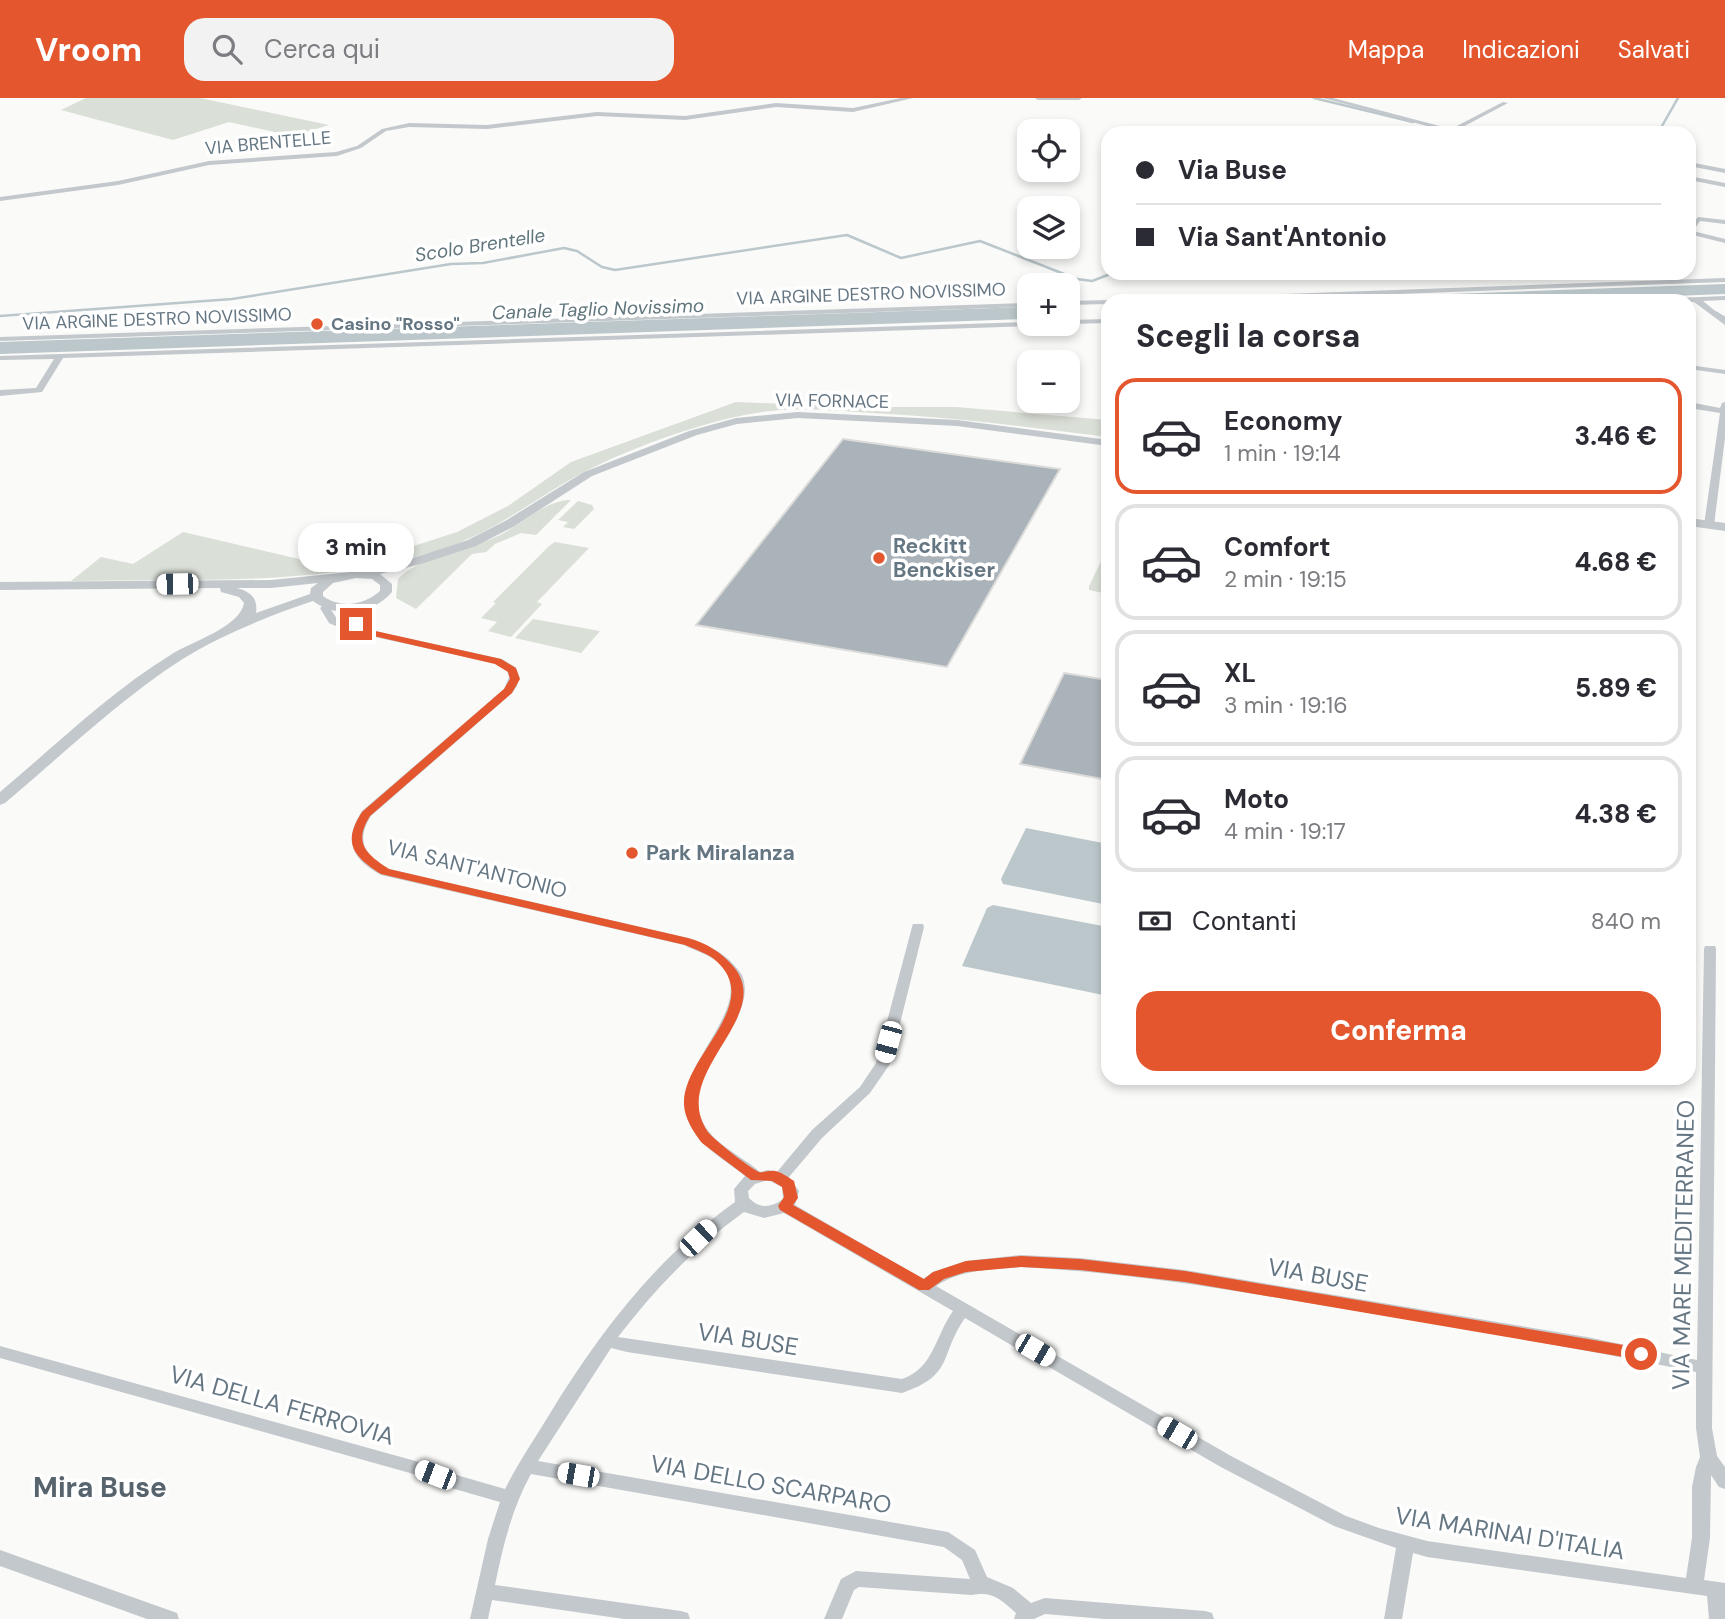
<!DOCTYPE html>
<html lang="it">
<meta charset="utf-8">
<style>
body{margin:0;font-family:"DM Sans",sans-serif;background:#f2f2f3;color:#2b2b33;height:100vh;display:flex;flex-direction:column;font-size:26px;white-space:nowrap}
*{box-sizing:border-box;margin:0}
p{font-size:23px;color:#7c7c81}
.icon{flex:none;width:38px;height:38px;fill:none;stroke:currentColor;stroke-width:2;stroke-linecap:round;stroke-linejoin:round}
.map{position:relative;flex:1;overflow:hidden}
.drawer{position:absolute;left:1101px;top:196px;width:595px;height:791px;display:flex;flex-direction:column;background:#fff;border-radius:21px;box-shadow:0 4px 10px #0003}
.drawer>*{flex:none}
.guide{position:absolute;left:1101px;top:28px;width:595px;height:154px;border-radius:21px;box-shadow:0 4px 10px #0003;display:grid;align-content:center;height:154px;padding:0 35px;background:#fff}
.fabs{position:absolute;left:1017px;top:21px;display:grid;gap:14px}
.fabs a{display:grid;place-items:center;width:63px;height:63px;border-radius:14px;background:#fff;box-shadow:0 4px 10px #0003;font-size:35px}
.end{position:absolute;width:32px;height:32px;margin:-16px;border:9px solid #e4572e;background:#fff;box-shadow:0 0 0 4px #fff}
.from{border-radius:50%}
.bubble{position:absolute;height:49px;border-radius:21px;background:#fff;box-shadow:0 4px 10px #0003;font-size:23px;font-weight:800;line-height:49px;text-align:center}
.car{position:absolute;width:21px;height:42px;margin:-21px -10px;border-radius:9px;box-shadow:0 0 5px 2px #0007;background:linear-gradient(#fff 24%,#345 0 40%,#fff 0 76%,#345 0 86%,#fff 0)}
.guide b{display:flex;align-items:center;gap:24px;height:66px;font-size:26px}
.guide b+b{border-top:2px solid #e1e1e2}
.guide i{width:18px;height:18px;background:#2b2b33}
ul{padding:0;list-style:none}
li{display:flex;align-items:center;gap:21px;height:116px;margin:0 14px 10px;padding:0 21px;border:4px solid #e1e1e2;border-radius:21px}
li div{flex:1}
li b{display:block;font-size:26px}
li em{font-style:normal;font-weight:800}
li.on{border-color:#e4572e}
li>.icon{width:63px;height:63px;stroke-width:1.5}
h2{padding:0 35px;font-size:32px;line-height:84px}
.pay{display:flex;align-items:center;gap:18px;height:77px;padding:0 35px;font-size:26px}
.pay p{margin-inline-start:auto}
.primary-button{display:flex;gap:14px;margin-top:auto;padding:14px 35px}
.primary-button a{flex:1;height:80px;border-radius:21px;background:#e4572e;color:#fff;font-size:28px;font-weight:800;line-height:80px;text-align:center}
header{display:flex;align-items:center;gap:42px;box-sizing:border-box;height:98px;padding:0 35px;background:#e4572e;color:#fff}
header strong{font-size:33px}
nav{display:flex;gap:38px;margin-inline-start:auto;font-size:24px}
.search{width:490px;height:63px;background:#f2f2f3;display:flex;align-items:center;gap:18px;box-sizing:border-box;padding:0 24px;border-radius:21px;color:#7c7c81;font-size:26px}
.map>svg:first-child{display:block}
.green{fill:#dadfd7}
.water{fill:#bbc7cb}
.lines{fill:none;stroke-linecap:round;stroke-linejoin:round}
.stream{stroke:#bbc7cb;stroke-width:2.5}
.building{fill:#aab3b9;stroke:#dcdcda;stroke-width:2}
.minor{fill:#c3c8cc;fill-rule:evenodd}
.tertiary{fill:#c3c8cc;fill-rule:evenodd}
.route{fill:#e4572e}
.poi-dot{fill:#e4572e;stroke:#fff;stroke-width:2.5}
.labels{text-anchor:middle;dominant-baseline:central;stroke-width:7;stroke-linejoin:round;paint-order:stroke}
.far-street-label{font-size:18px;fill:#657683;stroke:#fff}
.far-poi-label{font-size:18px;font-weight:bold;fill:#657683;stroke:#fff;text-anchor:start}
.far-water-label{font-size:19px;font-style:italic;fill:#60757c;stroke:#fff}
.poi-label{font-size:21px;font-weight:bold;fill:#657683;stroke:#fff;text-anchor:start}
.street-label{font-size:21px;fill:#657683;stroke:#fff}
.near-street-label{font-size:24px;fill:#657683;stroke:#fff}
.near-neighbourhood-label{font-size:28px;font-weight:bold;fill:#57646e;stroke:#fff}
</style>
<header>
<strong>Vroom</strong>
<div class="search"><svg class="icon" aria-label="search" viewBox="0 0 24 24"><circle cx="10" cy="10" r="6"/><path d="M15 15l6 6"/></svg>Cerca qui</div>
<nav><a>Mappa</a><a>Indicazioni</a><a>Salvati</a></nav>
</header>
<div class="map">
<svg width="1725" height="1521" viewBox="0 0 1725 1521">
<rect width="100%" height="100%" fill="#fafaf8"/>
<g class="green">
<polygon points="86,0 200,0 329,27 293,38 229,24 173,42 61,12"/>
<path d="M 736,304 L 857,309 L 956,309 L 1108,322 L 1108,339 C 1029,329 951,319 872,315 C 839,313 803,309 770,313 C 712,320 638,347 586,373 C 539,397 500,431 450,448 C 333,490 194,480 71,483 L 101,459 L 133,466 L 183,434 L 316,465 L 386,457 L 457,434 L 508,408 L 571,364 Z"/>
<path d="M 571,402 L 536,437 L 521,435 L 495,446 L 486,454 L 472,456 L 416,511 L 396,500 L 398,481 C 420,458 468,452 498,438 C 519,428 549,400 571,402 Z"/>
<polygon points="578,403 592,407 594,411 574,431 563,429 568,424 558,422"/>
<polygon points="555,444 589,450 537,504 542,506 511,539 488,533 497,524 481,520 496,505 493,504 549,448"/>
<polygon points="1108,449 1108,496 1089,492 1089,488"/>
<polygon points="533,521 600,533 581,555 515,540"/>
</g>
<g class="water">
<polygon points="1725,186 1725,196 1539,203 1255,203"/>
<polygon points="1029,209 1029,221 0,256 0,244"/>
<polygon points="1026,730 1108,746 1108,807 1003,786 1001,781"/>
<polygon points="993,807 1108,829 1108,898 962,868 987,810"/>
</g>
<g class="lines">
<g class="stream">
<polyline points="1314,0 1413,24"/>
<polyline points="1658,35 1678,0"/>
<polyline points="1304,175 1312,175"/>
<polyline points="1715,214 1725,220"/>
<polyline points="0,218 232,201 451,166 483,165 564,150 577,153 602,169 615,172 847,137 901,160 980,143 1077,181 1092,183 1113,175"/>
</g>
</g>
<g class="building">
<polygon points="843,341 1060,371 947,569 696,527"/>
<polygon points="1064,575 1108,582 1108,682 1020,666"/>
</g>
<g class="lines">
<g class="minor">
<polygon points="901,0 913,0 853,14 776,9 685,22 597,18 487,31 409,29 386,33 361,50 337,58 209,67 118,87 0,103 0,99 118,83 209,63 336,54 357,48 382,31 409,25 487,27 597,14 685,18 776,5 853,10"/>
<polygon points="1035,0 1082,0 1079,2 1038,2"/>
<polygon points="1323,0 1333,0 1451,31 1503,4 1508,5 1457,32 1463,35 1453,35"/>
<polygon points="1689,64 1725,71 1725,75 1689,68"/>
<polygon points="1689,78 1725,85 1725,89 1689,82"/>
<polygon points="1698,119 1725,122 1725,126 1700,123 1693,133 1725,141 1725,145 1689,136 1689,129"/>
<polygon points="1725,180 1725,184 1206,203 1138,203 1142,201"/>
<polygon points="1725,198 1725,202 1703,203 1725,221 1725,227 1694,204 1647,203 1651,201"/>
<polygon points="1111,202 1108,203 1108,206 1068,207 1068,203"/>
<polygon points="1029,205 1029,209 0,243 0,239"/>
<polygon points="1108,221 1108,225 1068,226 1066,226 1068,226 1068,222"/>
<polygon points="1029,224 1029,226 1033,226 1032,228 63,260 42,294 0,298 0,292 36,290 54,261 0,262 0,258"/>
<polygon points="1689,267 1725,272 1725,276 1689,271"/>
<polygon points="1689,304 1720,310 1722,305 1725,304 1725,340 1714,427 1709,430 1704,427 1720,315 1689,310"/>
<path d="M 328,504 L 333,507 L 330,510 L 337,521 L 354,529 L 350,523 L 352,514 L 358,506 L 366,506 L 367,508 L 362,514 L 360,522 L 370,532 L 502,561 L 515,569 L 519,579 L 517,588 L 512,595 L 371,718 C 355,743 365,758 389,771 L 688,840 C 704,845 723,854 734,867 C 736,870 742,875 743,880 C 757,924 683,972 701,1020 C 710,1045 741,1057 760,1074 L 768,1072 L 777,1074 L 812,1032 L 860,989 L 876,965 L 912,829 L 913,826 L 923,826 L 924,829 L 890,966 L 870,995 L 822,1040 L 789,1079 L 799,1093 L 795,1107 L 923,1181 L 933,1174 L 966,1163 L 1021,1157 L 1080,1160 L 1185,1172 L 1587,1239 L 1697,1262 L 1704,851 L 1705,848 L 1715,848 L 1716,851 L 1712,1330 L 1717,1358 L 1725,1369 L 1725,1391 L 1719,1389 L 1711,1377 L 1710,1440 L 1704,1482 L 1725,1485 L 1725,1521 L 1709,1521 L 1707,1498 L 1427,1459 L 1413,1455 L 1402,1521 L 1384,1521 L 1396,1450 L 1334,1428 L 1219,1368 L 965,1220 C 939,1257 955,1277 902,1295 L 627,1254 L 611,1250 L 538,1363 L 948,1434 L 975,1452 L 987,1479 L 1013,1490 L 1031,1505 L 1045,1500 L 1205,1513 L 1212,1515 L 1214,1521 L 1105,1521 L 1045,1516 L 1034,1521 L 1014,1521 L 1016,1515 C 1001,1502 994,1493 972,1497 L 859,1489 L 854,1492 L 842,1521 L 824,1521 L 841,1481 L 856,1473 L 970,1481 L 962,1462 L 944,1449 L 531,1376 C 512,1410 503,1448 495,1487 L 681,1513 L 688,1515 L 690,1521 L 624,1521 L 492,1502 L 488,1521 L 470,1521 L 488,1441 L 500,1404 L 451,1390 L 417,1377 L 0,1260 L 0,1248 L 419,1364 L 453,1376 L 505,1391 C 518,1365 534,1342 549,1317 C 599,1235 656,1160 735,1104 L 734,1091 L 745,1078 C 726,1062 702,1051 690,1027 C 661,972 766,908 718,864 C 709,857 694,852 684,847 L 381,777 C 351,761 343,742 362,713 L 504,591 L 509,579 L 507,573 L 495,565 L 347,533 L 329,525 L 320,510 ZM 768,1082 L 782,1089 L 783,1101 C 771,1110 759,1111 749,1100 L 748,1093 L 755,1086 ZM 744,1114 L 764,1120 L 784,1115 L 953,1213 C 935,1238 934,1270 902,1281 L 618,1239 C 655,1191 695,1149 744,1114 ZM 1021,1169 C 1134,1175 1245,1194 1357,1213 C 1471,1232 1584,1251 1696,1274 L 1696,1330 L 1700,1359 L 1696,1369 L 1692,1389 L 1692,1440 L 1686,1480 L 1427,1443 L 1379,1430 L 1346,1418 L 1231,1358 L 936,1188 C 961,1171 992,1172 1021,1169 Z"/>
<polygon points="0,1452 177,1515 179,1521 147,1521 0,1468"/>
</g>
<g class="tertiary">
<path d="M 798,314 L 957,322 L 1108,342 L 1108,348 L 957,328 L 798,320 L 737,326 L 697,337 L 592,378 L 513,429 L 476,448 L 421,466 L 380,476 L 392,486 L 392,494 C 374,516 336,521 313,503 C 268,518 221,537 181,562 C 118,603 62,657 5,705 L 0,707 L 0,694 C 56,647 110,594 172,556 C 193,543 240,529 244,505 L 239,499 L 221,494 L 220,490 L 0,492 L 0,484 L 271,482 L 360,473 L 413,460 L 468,442 L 505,423 L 584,374 L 689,333 L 736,320 ZM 356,480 L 372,481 L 380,487 L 380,493 C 364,507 341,511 323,498 L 323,494 L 333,485 ZM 318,485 L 311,490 L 310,496 L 256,515 C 258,500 251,494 237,490 L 271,490 Z"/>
<polygon points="1689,420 1725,425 1725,433 1689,428"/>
</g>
</g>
<path class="route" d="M 353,524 L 360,524 L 371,532 L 501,561 L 516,570 L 520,581 L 512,595 L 370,718 C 353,745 366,756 389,771 L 688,840 C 706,845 721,854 733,868 C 777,919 667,975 708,1034 C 714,1042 750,1070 759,1074 C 763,1075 770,1072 775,1073 C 781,1074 788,1079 794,1083 L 798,1100 L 793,1107 L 924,1181 L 933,1174 L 966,1163 L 1021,1158 L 1080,1161 L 1185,1173 L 1641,1250 L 1649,1256 L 1646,1260 L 1641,1262 L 1185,1184 L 1080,1172 L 1021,1169 L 966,1174 L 944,1181 L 929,1192 L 919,1192 L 780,1112 L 778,1108 L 784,1099 L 782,1089 L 772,1083 L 751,1082 L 702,1045 C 694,1035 684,1019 684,1006 C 682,958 767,905 714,861 C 706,855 694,851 685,847 L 381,776 C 353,758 342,745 362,714 L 504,591 L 510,581 L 508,574 L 495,566 L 365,536 L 353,528 Z"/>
<g class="poi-dot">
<circle cx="317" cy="226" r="7"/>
<circle cx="879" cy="460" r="7"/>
<circle cx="632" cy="755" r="7"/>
</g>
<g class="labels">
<g class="far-street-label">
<text transform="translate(268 45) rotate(-5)">VIA BRENTELLE</text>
<text transform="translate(871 196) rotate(-2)">VIA ARGINE DESTRO NOVISSIMO</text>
<text transform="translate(157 221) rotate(-2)">VIA ARGINE DESTRO NOVISSIMO</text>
<text transform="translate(832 303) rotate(1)">VIA FORNACE</text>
</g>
<g class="far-poi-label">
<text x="331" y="226">Casino "Rosso"</text>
</g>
<g class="far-water-label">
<text transform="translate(480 147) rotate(-9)">Scolo Brentelle</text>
<text transform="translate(598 211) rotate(-2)">Canale Taglio Novissimo</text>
</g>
<g class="poi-label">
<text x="893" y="448">Reckitt<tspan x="893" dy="24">Benckiser</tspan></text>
<text x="646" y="755">Park Miralanza</text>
</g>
<g class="street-label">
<text transform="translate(477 771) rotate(14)">VIA SANT'ANTONIO</text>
</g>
<g class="near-street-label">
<text transform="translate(1683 1147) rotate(-89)">VIA MARE MEDITERRANEO</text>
<text transform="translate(1318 1177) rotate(10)">VIA BUSE</text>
<text transform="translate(748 1241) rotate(9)">VIA BUSE</text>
<text transform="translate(282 1307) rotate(16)">VIA DELLA FERROVIA</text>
<text transform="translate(771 1386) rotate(10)">VIA DELLO SCARPARO</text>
<text transform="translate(1510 1435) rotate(9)">VIA MARINAI D'ITALIA</text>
</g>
<g class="near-neighbourhood-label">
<text x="100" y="1389">Mira Buse</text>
</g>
</g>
</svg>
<div class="fabs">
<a><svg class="icon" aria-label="locate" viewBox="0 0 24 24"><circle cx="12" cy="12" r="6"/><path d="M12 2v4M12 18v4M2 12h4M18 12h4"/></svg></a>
<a><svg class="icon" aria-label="layers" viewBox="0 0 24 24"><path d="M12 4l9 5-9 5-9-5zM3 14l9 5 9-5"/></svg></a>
<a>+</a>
<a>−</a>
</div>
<i class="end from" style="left:1641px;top:1256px"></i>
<i class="end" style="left:356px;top:526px"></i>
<div class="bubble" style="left:298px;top:425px;width:116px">3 min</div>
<i class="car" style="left:177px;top:486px;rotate:269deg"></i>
<i class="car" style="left:888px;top:944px;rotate:195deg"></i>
<i class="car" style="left:698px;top:1140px;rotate:46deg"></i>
<i class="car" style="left:1035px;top:1252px;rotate:120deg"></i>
<i class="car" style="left:1177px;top:1335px;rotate:300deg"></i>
<i class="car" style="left:435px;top:1377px;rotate:291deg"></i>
<i class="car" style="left:578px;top:1377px;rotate:280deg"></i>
<div class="guide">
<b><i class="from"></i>Via Buse</b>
<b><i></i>Via Sant'Antonio</b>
</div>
<section class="drawer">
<h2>Scegli la corsa</h2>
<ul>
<li class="on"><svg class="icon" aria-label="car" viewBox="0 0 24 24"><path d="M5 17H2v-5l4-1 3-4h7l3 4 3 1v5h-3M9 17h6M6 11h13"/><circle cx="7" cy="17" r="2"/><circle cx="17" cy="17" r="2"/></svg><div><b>Economy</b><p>1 min · 19:14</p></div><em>3.46 €</em></li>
<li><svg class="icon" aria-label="car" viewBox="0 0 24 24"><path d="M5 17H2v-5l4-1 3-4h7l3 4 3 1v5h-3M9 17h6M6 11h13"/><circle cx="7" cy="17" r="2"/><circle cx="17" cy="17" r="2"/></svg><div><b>Comfort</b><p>2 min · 19:15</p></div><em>4.68 €</em></li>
<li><svg class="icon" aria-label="car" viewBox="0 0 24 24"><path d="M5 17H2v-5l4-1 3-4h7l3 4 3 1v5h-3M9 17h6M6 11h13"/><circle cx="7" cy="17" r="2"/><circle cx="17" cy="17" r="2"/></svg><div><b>XL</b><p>3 min · 19:16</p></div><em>5.89 €</em></li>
<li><svg class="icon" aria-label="car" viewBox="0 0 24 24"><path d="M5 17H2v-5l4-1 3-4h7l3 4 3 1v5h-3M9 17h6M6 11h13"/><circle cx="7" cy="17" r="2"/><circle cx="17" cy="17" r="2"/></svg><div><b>Moto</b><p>4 min · 19:17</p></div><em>4.38 €</em></li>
</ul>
<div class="pay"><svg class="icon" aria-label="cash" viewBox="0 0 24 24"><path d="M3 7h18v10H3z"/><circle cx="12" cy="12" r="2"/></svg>Contanti<p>840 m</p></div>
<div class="primary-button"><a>Conferma</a></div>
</section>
</div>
